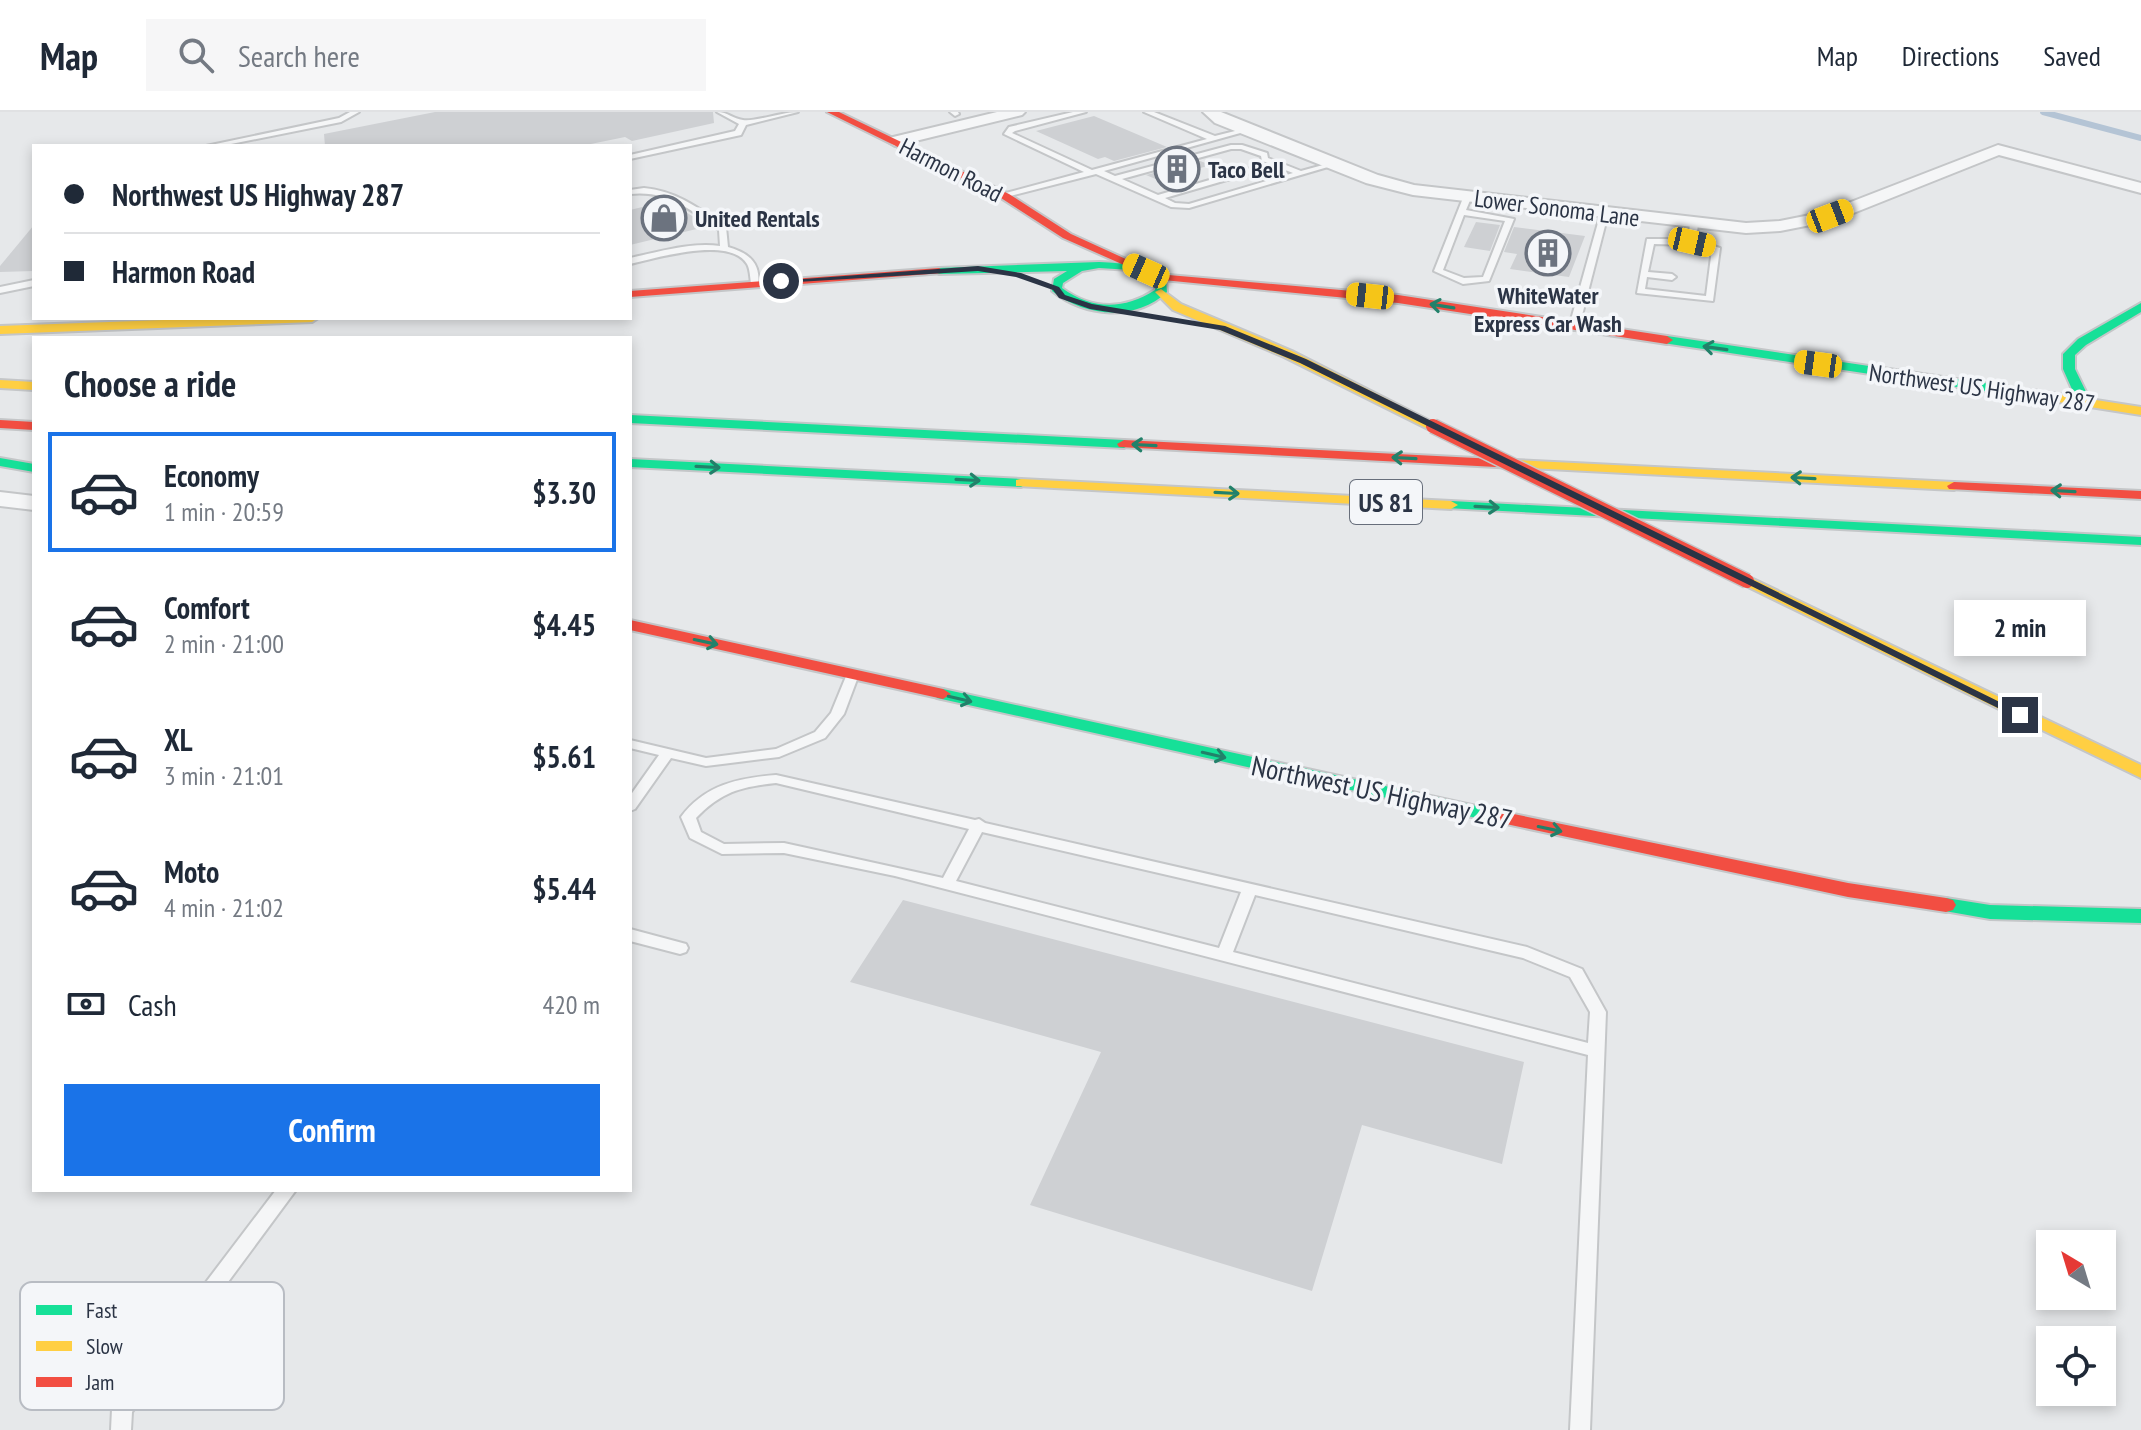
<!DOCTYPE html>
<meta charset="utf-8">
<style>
body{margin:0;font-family:"PT Sans Narrow",sans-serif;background:#f6f6f7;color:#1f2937;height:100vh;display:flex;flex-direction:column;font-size:30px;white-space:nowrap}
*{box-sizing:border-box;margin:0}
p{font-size:26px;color:#747a83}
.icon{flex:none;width:44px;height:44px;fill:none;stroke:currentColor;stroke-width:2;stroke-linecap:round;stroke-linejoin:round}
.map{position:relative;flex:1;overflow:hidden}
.details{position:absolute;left:32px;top:224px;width:600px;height:856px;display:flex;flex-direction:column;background:#fff;border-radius:0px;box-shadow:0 4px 12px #0003}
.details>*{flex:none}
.banner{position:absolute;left:32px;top:32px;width:600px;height:176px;border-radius:0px;box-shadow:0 4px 12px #0003;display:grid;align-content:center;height:176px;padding:0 32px;background:#fff}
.needle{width:52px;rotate:322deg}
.controls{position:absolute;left:2036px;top:1118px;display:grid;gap:16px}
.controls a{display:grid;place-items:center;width:80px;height:80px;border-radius:0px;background:#fff;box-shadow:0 4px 12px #0003;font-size:40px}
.end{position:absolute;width:36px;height:36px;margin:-18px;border:10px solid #2b3445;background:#fff;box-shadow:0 0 0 4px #fff}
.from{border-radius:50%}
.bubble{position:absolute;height:56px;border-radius:0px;background:#fff;box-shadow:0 4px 12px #0003;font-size:26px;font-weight:700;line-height:56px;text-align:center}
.car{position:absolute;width:24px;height:48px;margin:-24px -12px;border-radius:10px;box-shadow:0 0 6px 2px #0007;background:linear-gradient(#f5c518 24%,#345 0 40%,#f5c518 0 76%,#345 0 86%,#f5c518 0)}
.banner b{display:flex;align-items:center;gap:28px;height:76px;font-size:30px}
.banner b+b{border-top:2px solid #e0e1e3}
.banner i{width:20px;height:20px;background:#1f2937}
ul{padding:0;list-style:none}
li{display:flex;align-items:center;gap:24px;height:120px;margin:0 16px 12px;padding:0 16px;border:4px solid transparent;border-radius:0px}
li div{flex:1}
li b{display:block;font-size:30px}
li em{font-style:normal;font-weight:700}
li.current{border-color:#1a73e8}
li>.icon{width:72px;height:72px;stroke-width:1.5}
h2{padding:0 32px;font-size:36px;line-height:96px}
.pay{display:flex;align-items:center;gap:20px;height:88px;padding:0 32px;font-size:30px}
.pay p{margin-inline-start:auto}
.cta{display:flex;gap:16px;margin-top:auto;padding:16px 32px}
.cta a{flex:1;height:92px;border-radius:0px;background:#1a73e8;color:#fff;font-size:32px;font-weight:700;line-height:92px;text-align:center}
header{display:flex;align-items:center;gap:48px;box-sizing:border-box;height:112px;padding:0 40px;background:#fff;border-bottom:2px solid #e0e1e3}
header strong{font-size:38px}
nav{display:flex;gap:44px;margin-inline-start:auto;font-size:28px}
.search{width:560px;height:72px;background:#f6f6f7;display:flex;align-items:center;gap:20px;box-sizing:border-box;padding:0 28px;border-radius:0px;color:#747a83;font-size:30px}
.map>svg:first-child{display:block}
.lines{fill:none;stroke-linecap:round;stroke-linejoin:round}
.stream{stroke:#b4c4d5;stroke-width:6}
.building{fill:#ced0d3}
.lane-casing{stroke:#c4c6c8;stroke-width:4}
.street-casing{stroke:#c4c6c8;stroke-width:4}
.fast-casing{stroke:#c4c6c8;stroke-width:4}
.slow-casing{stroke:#c4c6c8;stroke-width:4}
.jam-casing{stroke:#c4c6c8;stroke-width:4}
.lane{fill:#f5f6f7;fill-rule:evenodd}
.street{fill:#f5f6f7;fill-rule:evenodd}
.fast{fill:#16e098;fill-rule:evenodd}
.slow{fill:#ffcf43;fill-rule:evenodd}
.jam{fill:#f24e42;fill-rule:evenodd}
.jam-bridge-casing{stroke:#c4c6c8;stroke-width:17;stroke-linecap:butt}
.jam-bridge{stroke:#f24e42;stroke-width:14}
.oneway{stroke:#22816a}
.route{fill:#2b3445}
.labels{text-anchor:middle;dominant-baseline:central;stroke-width:7;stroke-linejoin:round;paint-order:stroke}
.far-poi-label{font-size:24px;font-weight:bold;fill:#2b3445;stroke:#f4f6f9;text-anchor:start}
.far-street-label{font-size:24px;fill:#2b3445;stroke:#f4f6f9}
.shield{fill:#f4f6f9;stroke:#676e7b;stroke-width:2}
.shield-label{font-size:26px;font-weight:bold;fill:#2b3445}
.street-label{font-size:28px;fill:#2b3445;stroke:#f4f6f9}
.key{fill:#f4f6f9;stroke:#b8bcc3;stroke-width:2}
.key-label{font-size:22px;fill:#2b3445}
</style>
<header>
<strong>Map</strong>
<div class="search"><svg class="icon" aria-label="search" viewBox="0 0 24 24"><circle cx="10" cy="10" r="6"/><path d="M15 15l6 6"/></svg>Search here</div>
<nav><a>Map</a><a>Directions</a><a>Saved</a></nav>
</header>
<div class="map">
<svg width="2141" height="1318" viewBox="0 0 2141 1318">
<rect width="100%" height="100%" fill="#e6e8ea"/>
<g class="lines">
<polyline class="stream" points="2043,0 2141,26"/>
</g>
<g class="building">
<polygon points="435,0 713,0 714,11 632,29 625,25 581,34 325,34 324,22"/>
<polygon points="1094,4 1167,35 1114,49 1105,45 1098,47 1036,19"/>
<polygon points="1200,49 1211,53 1158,68 1146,63"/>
<polygon points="667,89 709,114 630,133 630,98"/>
<polygon points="1476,110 1500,113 1490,139 1464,135"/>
<polygon points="34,113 34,159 0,160 0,154"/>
<polygon points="1514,115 1585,124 1569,165 1510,157 1517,142 1504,140"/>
<polygon points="903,788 1524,950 1502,1052 1362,1013 1312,1179 1030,1093 1101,940 850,870"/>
</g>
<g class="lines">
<g class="lane-casing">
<g id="lane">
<polygon points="350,0 359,0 341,10 221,34 206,34 339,6"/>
<path d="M 717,0 C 728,0 733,7 743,8 C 754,10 782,0 798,0 L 746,13 L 741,23 L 630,47 L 630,43 L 735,19 L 739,12 Z"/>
<polygon points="950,0 958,0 959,2 955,4"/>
<path d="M 1073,0 L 1086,0 L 1015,19 L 1012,21 L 1092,58 L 1207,27 L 1144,0 L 1154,0 L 1215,24 L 1247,16 L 1251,18 L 1104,59 L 1115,64 L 1231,33 L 1242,33 L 1267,41 L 1268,46 L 1301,59 L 1334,50 L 1338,52 L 1189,96 L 1171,95 L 1096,62 L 1002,86 L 1002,82 L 1084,60 L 1004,22 L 1009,15 ZM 1231,37 L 1241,37 L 1261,44 L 1262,49 L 1268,51 L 1158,83 L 1122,67 ZM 1275,54 L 1293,61 L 1189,92 L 1175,91 L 1165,86 Z"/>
<path d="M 644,76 C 677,79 700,97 726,115 L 728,135 C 749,141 761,151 758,173 L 751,171 C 750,165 750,157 747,152 C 730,124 656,146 630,152 L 630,146 C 659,140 690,130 720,134 L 719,118 C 689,97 668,78 630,82 L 630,78 Z"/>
<path d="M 1467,84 L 1471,86 L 1466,98 L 1514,107 L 1489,169 L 1463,172 L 1434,159 L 1463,86 ZM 1464,103 L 1505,109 L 1483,165 L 1464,166 L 1443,158 Z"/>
<polygon points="1601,100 1608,102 1579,215 1574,218 1569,215"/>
<path d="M 1694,109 L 1698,112 L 1696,129 L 1720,136 L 1713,189 L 1637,181 L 1647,127 L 1688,127 L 1690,112 ZM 1654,132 L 1692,133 L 1712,137 L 1706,184 L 1645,177 L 1647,165 L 1672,168 L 1676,165 L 1672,162 L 1648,160 Z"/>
<polygon points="34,168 34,174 0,181 0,175"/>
<polygon points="853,558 859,562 844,602 825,626 779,645 706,654 671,646 635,697 630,699 630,684 659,643 630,636 630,628 706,646 776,637 815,620 831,601 847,562"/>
<path d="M 776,663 L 975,708 L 979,707 L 985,711 L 1527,835 L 1582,857 L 1606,900 L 1590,1318 L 1570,1318 L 1588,943 L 895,764 L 784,741 L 722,742 L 690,726 L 681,705 C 705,673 738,666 776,663 ZM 776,671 L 969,717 L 943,766 L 784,731 L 724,732 L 701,720 L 696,706 C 721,680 740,675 776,671 ZM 982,720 L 1241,780 L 1219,836 L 956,769 ZM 1255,783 L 1523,846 L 1570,865 L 1590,900 L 1588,931 L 1233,840 Z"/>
<polygon points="630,817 686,832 688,836 686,840 680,842 630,829"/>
<polygon points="276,1078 296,1078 132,1300 131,1318 111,1318 112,1297 115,1290"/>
</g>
</g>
<g class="street-casing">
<g id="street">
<polygon points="997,0 1025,0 1022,3 895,34 887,29 889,26"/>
<polygon points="1203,0 1221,0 1378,63 1414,73 1746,111 1780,109 1825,100 1998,33 2141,71 2141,81 1999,43 1836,108 1780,119 1746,121 1413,83 1366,71 1215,11"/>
<polygon points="0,380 34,384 34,398 0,394"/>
</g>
</g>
<g class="fast-casing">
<g id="fast">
<path d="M 1099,150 C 1125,151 1144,153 1166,168 L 1167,180 C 1135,210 1085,205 1052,179 L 1054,167 L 1067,159 L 939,162 L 933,159 L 939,156 ZM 1099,156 L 1131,158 L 1156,171 L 1155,178 C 1124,198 1092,198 1062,176 L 1063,171 L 1082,159 Z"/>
<polygon points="2141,191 2141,200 2086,233 2075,243 2075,257 2091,290 2079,293 2063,257 2063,242 2078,227"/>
<polygon points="1667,224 2038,279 2044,283 2038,287 1663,231 1663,225"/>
<polygon points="630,303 1124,328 1131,332 1124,336 630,311"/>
<polygon points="0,346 34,352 34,360 0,354"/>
<polygon points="630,347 1021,367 1028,371 1021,375 630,355"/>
<polygon points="1451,389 2141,425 2141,433 1446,396 1444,393"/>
<polygon points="943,577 1499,699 1508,705 1499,711 937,586 935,582 937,578"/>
<polygon points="1946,786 1990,793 2141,797 2141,811 1990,807 1939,798 1936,793 1939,788"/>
</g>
</g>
<g class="slow-casing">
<g id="slow">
<polygon points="1161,177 1181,192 1292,239 1440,314 1433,318 1428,317 1284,245 1173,198 1155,180"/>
<polygon points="218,206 318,206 312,210 0,222 0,214"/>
<polygon points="0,268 34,270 34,278 0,276"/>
<polygon points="2038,279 2141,295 2141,303 2033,286 2033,280"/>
<polygon points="1515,348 1954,370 1961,374 1954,378 1510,355 1508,352"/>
<polygon points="1021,367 1451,389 1458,393 1451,397 1016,374 1016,368"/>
<polygon points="1747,464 2141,653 2141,666 1742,472 1739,469 1742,466"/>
</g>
</g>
<g class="jam-casing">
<g id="jam">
<polygon points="827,0 839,0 1009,82 1071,122 1152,159 1142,161 1063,126 1001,86"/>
<polygon points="939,156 945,159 943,161 630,185 630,179"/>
<polygon points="1157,162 1398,183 1667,224 1673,228 1667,232 1398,191 1153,167 1153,163"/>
<polygon points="0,308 34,310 34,318 0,316"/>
<polygon points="1124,328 1515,348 1522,352 1515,356 1119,335 1117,332"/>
<polygon points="1954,370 2141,379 2141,387 1949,377 1947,374"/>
<polygon points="630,508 943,577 951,582 943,587 630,518"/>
<polygon points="1499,699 1848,771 1946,786 1953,788 1956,793 1953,798 1946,800 1848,785 1492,709 1490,705"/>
</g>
</g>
<use href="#lane" class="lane"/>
<use href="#street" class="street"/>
<use href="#fast" class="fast"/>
<use href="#slow" class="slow"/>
<use href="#jam" class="jam"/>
<g class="jam-bridge-casing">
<polyline id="jam-bridge" points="1433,314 1747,469"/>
</g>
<use href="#jam-bridge" class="jam-bridge"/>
</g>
<defs><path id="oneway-shaft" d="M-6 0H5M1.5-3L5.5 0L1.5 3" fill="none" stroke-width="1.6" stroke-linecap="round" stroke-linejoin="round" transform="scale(2)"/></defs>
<g class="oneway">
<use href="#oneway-shaft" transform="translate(1442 194) rotate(-171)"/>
<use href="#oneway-shaft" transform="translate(1715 236) rotate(-172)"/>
<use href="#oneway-shaft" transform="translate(1144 333) rotate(-177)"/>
<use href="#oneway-shaft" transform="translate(1404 346) rotate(-177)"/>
<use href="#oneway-shaft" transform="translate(708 355) rotate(3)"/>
<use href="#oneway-shaft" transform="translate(1803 366) rotate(-177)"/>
<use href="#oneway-shaft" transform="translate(968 368) rotate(3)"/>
<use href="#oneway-shaft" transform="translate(2063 379) rotate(-177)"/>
<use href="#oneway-shaft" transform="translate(1227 381) rotate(3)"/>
<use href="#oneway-shaft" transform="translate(1487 395) rotate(3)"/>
<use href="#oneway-shaft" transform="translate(706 530) rotate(12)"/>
<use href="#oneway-shaft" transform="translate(960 587) rotate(13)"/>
<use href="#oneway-shaft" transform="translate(1214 643) rotate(13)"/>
<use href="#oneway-shaft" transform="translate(1550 717) rotate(12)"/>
</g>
<polygon class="route" points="978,154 1021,161 1059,175 1065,183 1092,192 1225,214 1306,247 2026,603 2016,605 1300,251 1220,218 1090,197 1059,186 1053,178 1016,165 978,159 781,171 777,169"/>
<defs>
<g id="building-ring" transform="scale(2.3)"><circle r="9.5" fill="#f4f6f9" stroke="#6c737f" stroke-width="1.5"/><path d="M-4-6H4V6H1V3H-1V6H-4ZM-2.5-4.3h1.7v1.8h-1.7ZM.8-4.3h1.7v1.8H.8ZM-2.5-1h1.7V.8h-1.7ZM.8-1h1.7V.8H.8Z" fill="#6c737f"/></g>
<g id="shop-ring" transform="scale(2.3)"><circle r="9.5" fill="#f4f6f9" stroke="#6c737f" stroke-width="1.5"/><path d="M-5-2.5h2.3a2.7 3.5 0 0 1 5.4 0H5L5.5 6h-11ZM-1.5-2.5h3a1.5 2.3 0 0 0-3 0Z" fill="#6c737f"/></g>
</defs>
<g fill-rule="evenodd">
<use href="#building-ring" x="1177" y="57"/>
<use href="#shop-ring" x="664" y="106"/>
<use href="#building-ring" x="1548" y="141"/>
</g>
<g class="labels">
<g class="far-poi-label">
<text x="1208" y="57">Taco Bell</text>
<text x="695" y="106">United Rentals</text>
<text x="1548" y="183" text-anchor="middle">WhiteWater<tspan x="1548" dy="28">Express Car Wash</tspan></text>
</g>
<g class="far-street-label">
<text transform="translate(951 58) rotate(27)">Harmon Road</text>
<text transform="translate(1557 96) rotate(7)">Lower Sonoma Lane</text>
<text transform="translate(1982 276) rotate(8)">Northwest US Highway 287</text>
</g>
<rect class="shield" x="1350" y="368" width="72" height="44" rx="6"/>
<g class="shield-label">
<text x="1386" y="390">US 81</text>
</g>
<g class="street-label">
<text transform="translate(1382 680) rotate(12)">Northwest US Highway 287</text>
</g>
</g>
<rect x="20" y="1170" width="264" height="128" rx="12" class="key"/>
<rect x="36" y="1193" width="36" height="10" fill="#16e098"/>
<rect x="36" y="1229" width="36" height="10" fill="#ffcf43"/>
<rect x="36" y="1265" width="36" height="10" fill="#f24e42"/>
<g class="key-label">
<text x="86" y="1206">Fast</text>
<text x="86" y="1242">Slow</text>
<text x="86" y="1278">Jam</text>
</g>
</svg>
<div class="controls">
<a><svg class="needle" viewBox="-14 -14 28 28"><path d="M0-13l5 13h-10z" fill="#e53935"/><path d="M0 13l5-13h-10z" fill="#747a83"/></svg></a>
<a><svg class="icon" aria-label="locate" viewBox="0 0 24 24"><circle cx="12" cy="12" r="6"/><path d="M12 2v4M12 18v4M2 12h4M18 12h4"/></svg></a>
</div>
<i class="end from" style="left:781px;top:169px"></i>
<i class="end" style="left:2020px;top:603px"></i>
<div class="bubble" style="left:1954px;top:488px;width:132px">2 min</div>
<i class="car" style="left:1830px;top:104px;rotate:69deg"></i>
<i class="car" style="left:1692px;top:130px;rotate:103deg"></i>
<i class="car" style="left:1146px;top:159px;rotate:294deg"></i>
<i class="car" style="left:1370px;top:184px;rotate:276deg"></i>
<i class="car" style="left:1818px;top:252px;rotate:278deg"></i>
<div class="banner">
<b><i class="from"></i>Northwest US Highway 287</b>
<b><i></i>Harmon Road</b>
</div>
<section class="details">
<h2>Choose a ride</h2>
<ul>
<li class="current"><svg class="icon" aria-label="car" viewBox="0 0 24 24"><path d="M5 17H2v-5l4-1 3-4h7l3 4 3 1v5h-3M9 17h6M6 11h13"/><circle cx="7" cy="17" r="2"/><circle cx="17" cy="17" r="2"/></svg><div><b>Economy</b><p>1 min · 20:59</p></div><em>$3.30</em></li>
<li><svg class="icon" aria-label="car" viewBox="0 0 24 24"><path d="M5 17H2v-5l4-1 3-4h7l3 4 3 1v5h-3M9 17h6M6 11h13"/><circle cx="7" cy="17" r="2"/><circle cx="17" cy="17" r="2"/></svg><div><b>Comfort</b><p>2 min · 21:00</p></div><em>$4.45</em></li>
<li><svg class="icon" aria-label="car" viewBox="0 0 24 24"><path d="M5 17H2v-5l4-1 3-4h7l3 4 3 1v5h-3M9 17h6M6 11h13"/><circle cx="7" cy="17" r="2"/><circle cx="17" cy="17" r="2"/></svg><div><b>XL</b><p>3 min · 21:01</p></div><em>$5.61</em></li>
<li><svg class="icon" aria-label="car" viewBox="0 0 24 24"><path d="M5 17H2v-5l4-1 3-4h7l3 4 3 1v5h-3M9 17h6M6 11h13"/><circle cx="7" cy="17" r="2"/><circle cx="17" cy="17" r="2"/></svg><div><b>Moto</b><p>4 min · 21:02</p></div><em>$5.44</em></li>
</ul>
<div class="pay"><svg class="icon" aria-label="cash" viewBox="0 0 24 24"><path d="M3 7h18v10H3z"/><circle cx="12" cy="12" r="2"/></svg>Cash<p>420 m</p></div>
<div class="cta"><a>Confirm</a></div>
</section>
</div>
